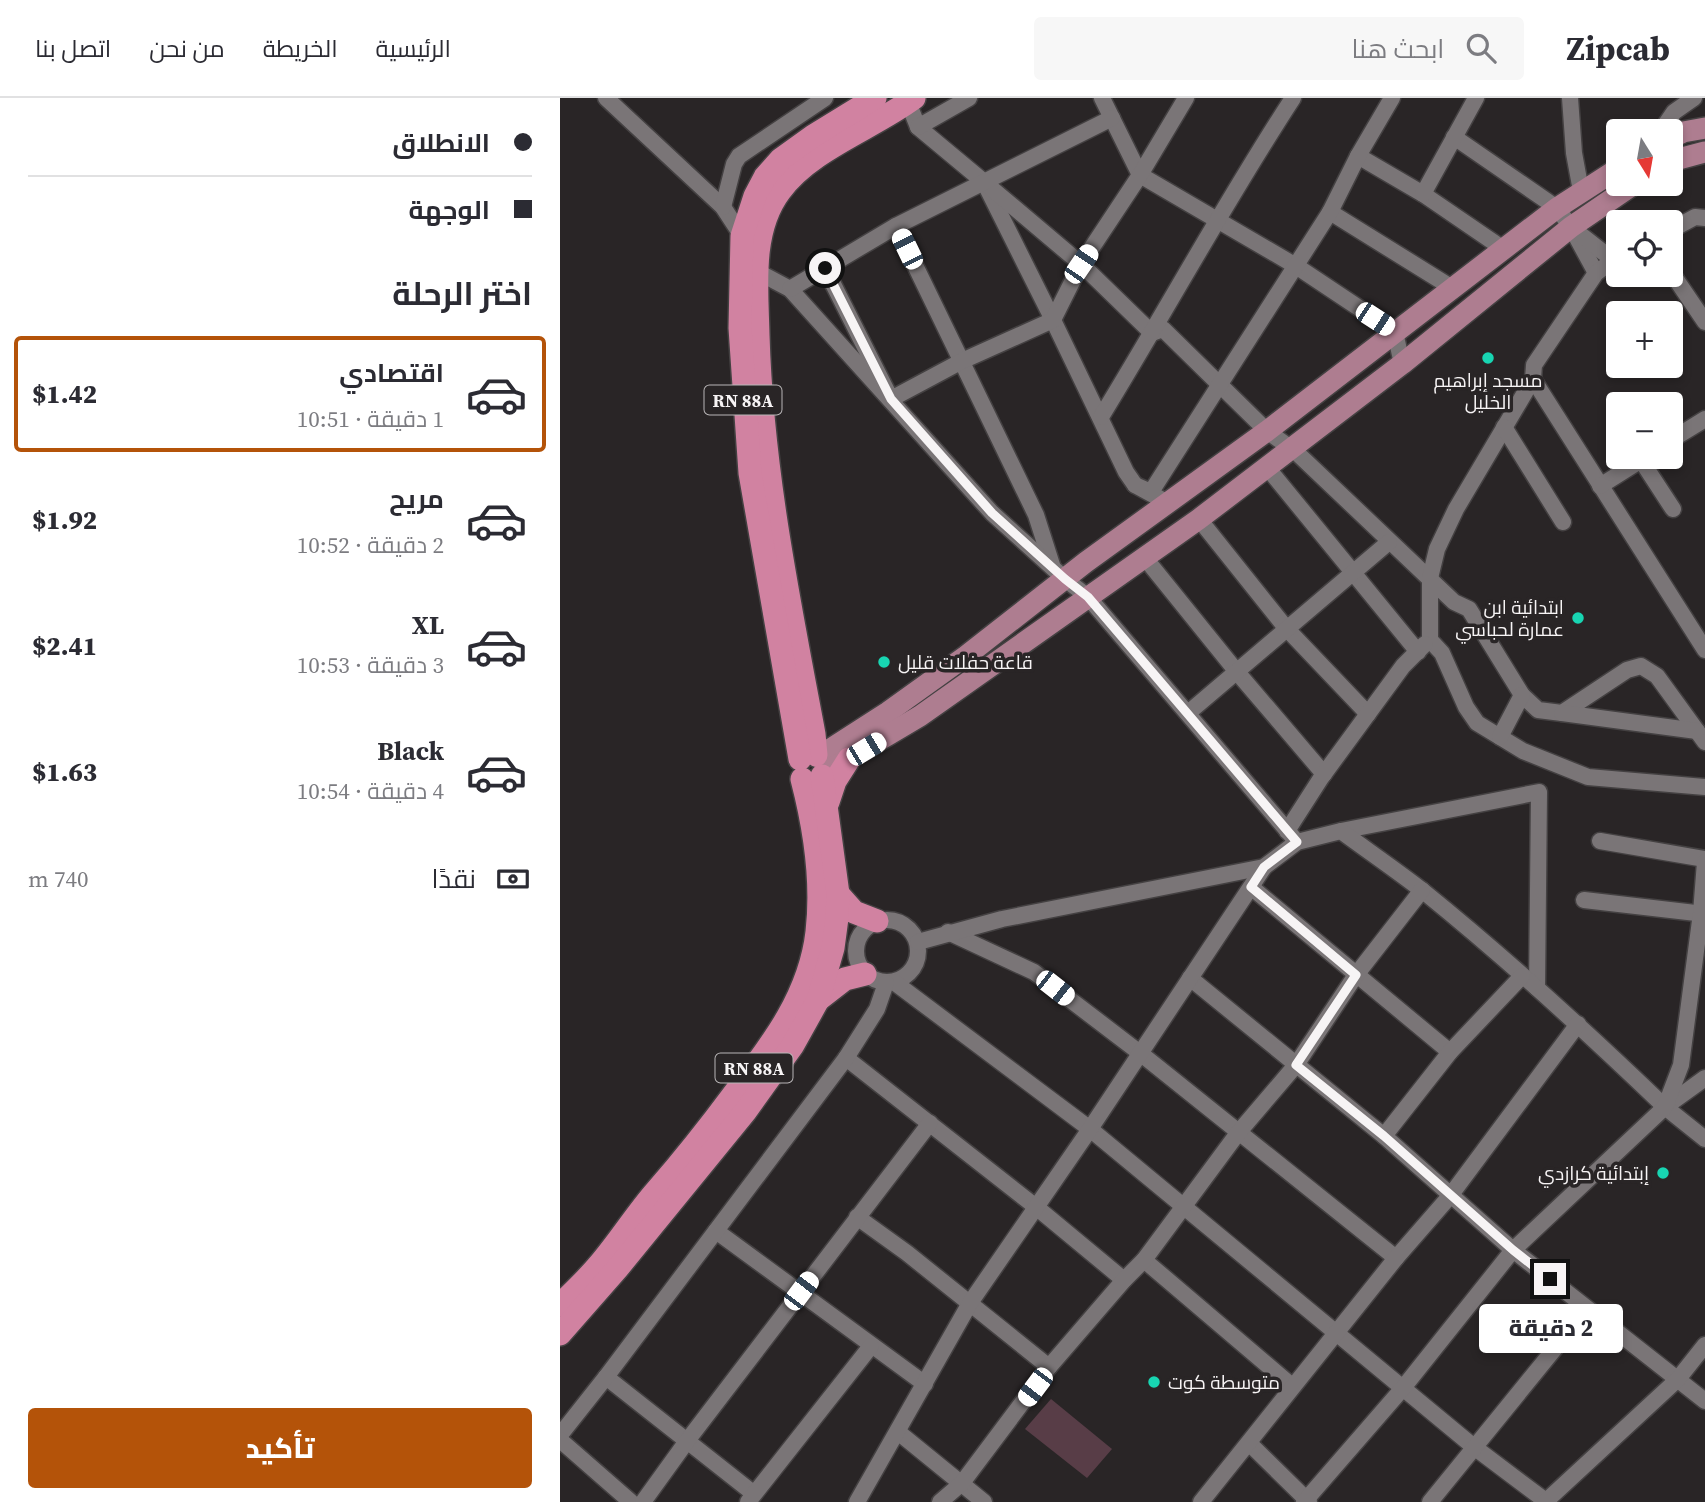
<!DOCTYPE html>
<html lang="ar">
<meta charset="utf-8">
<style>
body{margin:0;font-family:"Source Serif 4",Cairo,serif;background:#f7f7f7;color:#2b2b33;direction:rtl;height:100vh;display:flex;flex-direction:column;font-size:26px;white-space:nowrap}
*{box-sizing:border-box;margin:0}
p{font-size:23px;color:#7c7c81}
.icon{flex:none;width:38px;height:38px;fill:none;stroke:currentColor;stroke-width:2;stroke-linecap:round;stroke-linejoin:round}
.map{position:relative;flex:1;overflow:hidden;direction:ltr}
.sheet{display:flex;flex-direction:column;background:#fff;width:560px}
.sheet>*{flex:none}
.hud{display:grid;align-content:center;height:154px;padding:0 28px;background:#fff}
.needle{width:46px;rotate:169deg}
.tools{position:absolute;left:1046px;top:21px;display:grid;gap:14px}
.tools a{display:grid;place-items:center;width:77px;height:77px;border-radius:7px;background:#fff;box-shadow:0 4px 10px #0003;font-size:35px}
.end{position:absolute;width:32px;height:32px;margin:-16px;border:9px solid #f7f4f5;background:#111;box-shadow:0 0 0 4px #111}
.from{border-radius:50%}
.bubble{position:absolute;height:49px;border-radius:7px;background:#fff;box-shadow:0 4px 10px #0003;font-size:23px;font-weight:800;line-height:49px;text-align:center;direction:rtl}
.car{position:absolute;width:21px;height:42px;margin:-21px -10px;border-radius:9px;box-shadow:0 0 5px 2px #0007;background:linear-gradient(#fff 24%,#345 0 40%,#fff 0 76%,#345 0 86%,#fff 0)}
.hud b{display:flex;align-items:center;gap:24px;height:66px;font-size:26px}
.hud b+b{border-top:2px solid #e1e1e2}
.hud i{width:18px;height:18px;background:#2b2b33}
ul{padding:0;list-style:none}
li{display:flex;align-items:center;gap:21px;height:116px;margin:0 14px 10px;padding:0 14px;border:4px solid transparent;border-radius:7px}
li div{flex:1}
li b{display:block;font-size:26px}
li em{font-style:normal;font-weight:800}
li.selected{border-color:#b45309}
li>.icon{width:63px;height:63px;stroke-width:1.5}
h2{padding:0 28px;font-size:32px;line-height:84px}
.pay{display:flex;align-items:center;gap:18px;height:77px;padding:0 28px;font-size:26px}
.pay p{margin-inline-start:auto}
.button{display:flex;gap:14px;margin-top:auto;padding:14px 28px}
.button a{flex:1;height:80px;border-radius:7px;background:#b45309;color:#fff;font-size:28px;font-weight:800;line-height:80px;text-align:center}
header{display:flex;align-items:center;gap:42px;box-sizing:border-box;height:98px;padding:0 35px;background:#fff;border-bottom:2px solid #e1e1e2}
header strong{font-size:33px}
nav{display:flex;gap:38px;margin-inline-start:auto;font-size:24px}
.search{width:490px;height:63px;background:#f7f7f7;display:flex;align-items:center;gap:18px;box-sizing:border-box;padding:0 24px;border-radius:7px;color:#7c7c81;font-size:26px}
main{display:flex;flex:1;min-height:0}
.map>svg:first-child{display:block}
.green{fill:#583d47}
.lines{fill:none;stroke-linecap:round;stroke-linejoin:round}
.minor-casing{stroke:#444142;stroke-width:19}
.major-casing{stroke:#444142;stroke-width:24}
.highway-casing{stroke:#444142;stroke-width:26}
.minor{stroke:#7a7577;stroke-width:16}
.major{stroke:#ae7d90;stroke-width:21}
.highway{stroke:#d182a1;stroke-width:23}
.route{stroke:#f7f4f5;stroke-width:9}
.poi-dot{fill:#18d5b2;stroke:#292526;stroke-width:2.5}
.labels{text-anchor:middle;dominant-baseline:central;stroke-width:7;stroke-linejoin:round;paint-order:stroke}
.shield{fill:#292526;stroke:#b9b6b7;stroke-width:2}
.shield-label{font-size:18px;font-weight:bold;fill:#f7f4f5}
.poi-label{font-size:19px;fill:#f7f4f5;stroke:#292526;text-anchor:end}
</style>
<header>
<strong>Zipcab</strong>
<div class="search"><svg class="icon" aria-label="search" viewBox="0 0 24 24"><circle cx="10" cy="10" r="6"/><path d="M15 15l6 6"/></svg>ابحث هنا</div>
<nav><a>الرئيسية</a><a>الخريطة</a><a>من نحن</a><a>اتصل بنا</a></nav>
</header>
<main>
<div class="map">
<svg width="1145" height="1404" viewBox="0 0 1145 1404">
<rect width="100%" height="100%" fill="#292526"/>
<polygon class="green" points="491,1301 552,1351 527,1380 465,1331"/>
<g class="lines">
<g class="minor-casing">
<g id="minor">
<polyline points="46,0 163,109 182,138"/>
<polyline points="542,0 580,77 736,168 835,234 842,266"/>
<polyline points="1010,0 1014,55 1021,93"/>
<polyline points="348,4 358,29 424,84 493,222 566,374 575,387"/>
<polyline points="358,29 409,0"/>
<polyline points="1101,33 1114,14 1134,0"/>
<polyline points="894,39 997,110 1011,129 1036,175"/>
<polyline points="798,58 863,96 945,152"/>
<polyline points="424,84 521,166 592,235 603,231 707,333 736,354 894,504 909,511 962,597 978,612 1002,615 1067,572 1081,568 1097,578 1145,644"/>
<polyline points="863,96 916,0"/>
<polyline points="163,109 174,66 179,58 265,0"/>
<polyline points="770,114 894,191"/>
<polyline points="336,128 476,417 492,467"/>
<polyline points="1111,132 1135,119 1145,120"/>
<polyline points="1016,133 1053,162"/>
<polyline points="1059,158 1036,175 974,267 973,281 896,411 877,451 870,480 870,542 882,555 906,609 917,625 963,653 1028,679 1145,689"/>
<polyline points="265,170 331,301 402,263 493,222 521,166 580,77 626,0"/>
<polyline points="198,174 230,191 432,415 505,481 528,499 737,744"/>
<polyline points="1111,174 1145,224"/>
<polyline points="230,191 336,128 552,20"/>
<polyline points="973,281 1145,552"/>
<path d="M 541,319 C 606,213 665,104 733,0"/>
<polyline points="944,329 1003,424"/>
<polyline points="1111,342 1145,321"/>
<polyline points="1081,362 1113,411"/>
<polyline points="706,368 858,554"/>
<polyline points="1040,388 1086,359"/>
<polyline points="608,405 575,387 591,394 770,114 798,58 832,0"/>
<polyline points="639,421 726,530 808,616"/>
<polyline points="585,460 677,574 764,676"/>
<polyline points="628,615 829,444"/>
<polyline points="1002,615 1137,633"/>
<polyline points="940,639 962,597"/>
<polyline points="727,733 761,680 843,568 865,546"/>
<polyline points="781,733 979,694 977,890"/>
<polyline points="1040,743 1145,761"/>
<polyline points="691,789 890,954"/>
<polyline points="1024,802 1145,816"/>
<circle cx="327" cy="853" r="31"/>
<polyline points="388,834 474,874 580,955 836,1160"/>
<path d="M 358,844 L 442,821 L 704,769 L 737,744 L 781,733 C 808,753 836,772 863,793 C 947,861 1027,934 1105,1009 L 1145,980"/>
<polyline points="630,880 824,1038 953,1152 1145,1303"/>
<polyline points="334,884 530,1031 914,1349 987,1404"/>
<polyline points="286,960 476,1109 564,1182"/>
<polyline points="1105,1009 1145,1041"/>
<polyline points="824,1038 890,954 962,878"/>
<polyline points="297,1119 347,1155 489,1269"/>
<polyline points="156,1133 365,1286"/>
<polyline points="584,1162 732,1288"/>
<polyline points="46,1279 193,1395"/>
<polyline points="338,1334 424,1404"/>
<polyline points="0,1337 46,1279 286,960 317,911 326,885"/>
<polyline points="0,1342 71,1404"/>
<polyline points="690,1346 749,1404"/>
<polyline points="83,1404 127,1343 370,1025"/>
<polyline points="188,1404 311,1248"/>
<polyline points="297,1404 410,1205 530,1031 704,769"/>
<polyline points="380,1404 402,1385 489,1269 564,1182 584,1162 678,1035 736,967 796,877 862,792"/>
<polyline points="641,1404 836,1160 890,1098 1018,926"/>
<polyline points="744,1404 843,1290 953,1152 1105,1009 1121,967 1141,815 1145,764"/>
<polyline points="870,1404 1027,1211"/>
<polyline points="985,1404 1118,1281 1145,1247"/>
</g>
</g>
<g class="major-casing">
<g id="major">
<polyline points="1111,40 1123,34 1145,30"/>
<polyline points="1111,63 1145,54"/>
<polyline points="258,659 328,614 406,558 526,464 707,333 997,110 1059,70"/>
<polyline points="274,669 360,618 639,421 842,266 1011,129 1074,86"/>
</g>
</g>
<g class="highway-casing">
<g id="highway">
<path d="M 256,657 L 254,636 C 229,503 202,372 198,237 C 197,190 190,133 220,93 C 251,51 312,31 354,0"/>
<polyline points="240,661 190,375 180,230 182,138 195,98 205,79 221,61 253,38 315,0"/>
<polyline points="268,704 275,683 289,661"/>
<polyline points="278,796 294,814 317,823"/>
<polyline points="258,902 285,881 305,876"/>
<path d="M 0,1207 C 12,1195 26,1182 37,1169 C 58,1145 75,1117 96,1093 C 124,1061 150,1028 176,993 C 213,945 250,896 257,834 C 263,782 255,731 242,681"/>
<polyline points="0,1236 57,1171 185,1014 233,947 258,902 273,850 277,820 278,796 262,678"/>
</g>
</g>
<use href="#minor" class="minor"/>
<use href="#major" class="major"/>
<use href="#highway" class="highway"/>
</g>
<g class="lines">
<polyline class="route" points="265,170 331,301 432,415 505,481 528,499 737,744 704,769 691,789 796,877 736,967 824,1038 953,1152 990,1181"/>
</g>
<g class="poi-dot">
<circle cx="928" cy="260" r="7"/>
<circle cx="1018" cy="520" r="7"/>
<circle cx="324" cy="564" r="7"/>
<circle cx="1103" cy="1075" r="7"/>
<circle cx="594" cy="1284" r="7"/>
</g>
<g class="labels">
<g class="shield">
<rect x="144.5" y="287.5" width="77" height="29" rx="5"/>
<rect x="155.5" y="955.5" width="77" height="29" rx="5"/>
</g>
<g class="shield-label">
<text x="183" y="302">RN 88A</text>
<text x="194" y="970">RN 88A</text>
</g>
<g class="poi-label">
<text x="928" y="282" text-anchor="middle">مسجد إبراهيم<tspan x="928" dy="22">الخليل</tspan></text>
<text x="1004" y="509">ابتدائية ابن<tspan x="1004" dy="22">عمارة لحباسي</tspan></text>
<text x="338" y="564" text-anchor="start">قاعة حفلات قليل</text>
<text x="1089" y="1075">إبتدائية كرازدي</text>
<text x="608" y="1284" text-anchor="start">متوسطة كوت</text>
</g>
</g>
</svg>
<div class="tools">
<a><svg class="needle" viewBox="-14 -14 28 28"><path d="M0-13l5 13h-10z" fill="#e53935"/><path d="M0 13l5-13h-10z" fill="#7c7c81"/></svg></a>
<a><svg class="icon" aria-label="locate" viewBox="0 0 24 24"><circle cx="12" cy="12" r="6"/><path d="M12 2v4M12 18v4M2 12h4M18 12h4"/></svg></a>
<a>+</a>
<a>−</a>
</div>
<i class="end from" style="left:265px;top:170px"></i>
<i class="end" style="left:990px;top:1181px"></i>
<div class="bubble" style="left:919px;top:1206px;width:144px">2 دقيقة</div>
<i class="car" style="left:347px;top:151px;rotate:334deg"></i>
<i class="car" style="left:521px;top:166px;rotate:34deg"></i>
<i class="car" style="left:815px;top:221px;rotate:123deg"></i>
<i class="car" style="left:306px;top:651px;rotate:59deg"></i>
<i class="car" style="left:495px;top:890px;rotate:128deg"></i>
<i class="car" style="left:241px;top:1193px;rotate:37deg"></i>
<i class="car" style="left:475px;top:1289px;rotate:217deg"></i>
</div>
<section class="sheet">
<div class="hud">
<b><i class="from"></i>الانطلاق</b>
<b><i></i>الوجهة</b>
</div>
<h2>اختر الرحلة</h2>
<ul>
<li class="selected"><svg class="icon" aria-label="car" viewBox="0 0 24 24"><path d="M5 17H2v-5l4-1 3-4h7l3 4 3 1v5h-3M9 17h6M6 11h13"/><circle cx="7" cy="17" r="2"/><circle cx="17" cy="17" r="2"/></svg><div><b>اقتصادي</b><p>1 دقيقة · 10:51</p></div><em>$1.42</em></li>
<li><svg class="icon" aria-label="car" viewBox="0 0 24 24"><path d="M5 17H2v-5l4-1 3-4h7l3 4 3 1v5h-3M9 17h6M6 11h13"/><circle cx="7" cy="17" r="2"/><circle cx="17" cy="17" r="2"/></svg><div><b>مريح</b><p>2 دقيقة · 10:52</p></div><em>$1.92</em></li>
<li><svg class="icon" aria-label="car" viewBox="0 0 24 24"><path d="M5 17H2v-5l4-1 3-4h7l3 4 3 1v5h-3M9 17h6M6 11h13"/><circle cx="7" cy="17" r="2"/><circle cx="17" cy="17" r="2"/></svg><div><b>XL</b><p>3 دقيقة · 10:53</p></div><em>$2.41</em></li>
<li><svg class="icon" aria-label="car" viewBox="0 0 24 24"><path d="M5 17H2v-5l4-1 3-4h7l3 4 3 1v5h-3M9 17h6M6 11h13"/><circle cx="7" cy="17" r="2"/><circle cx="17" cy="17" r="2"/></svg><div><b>Black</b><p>4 دقيقة · 10:54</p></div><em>$1.63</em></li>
</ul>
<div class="pay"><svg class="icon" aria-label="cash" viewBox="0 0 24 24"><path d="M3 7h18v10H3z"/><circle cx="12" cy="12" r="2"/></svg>نقدًا<p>740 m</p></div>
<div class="button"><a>تأكيد</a></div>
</section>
</main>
